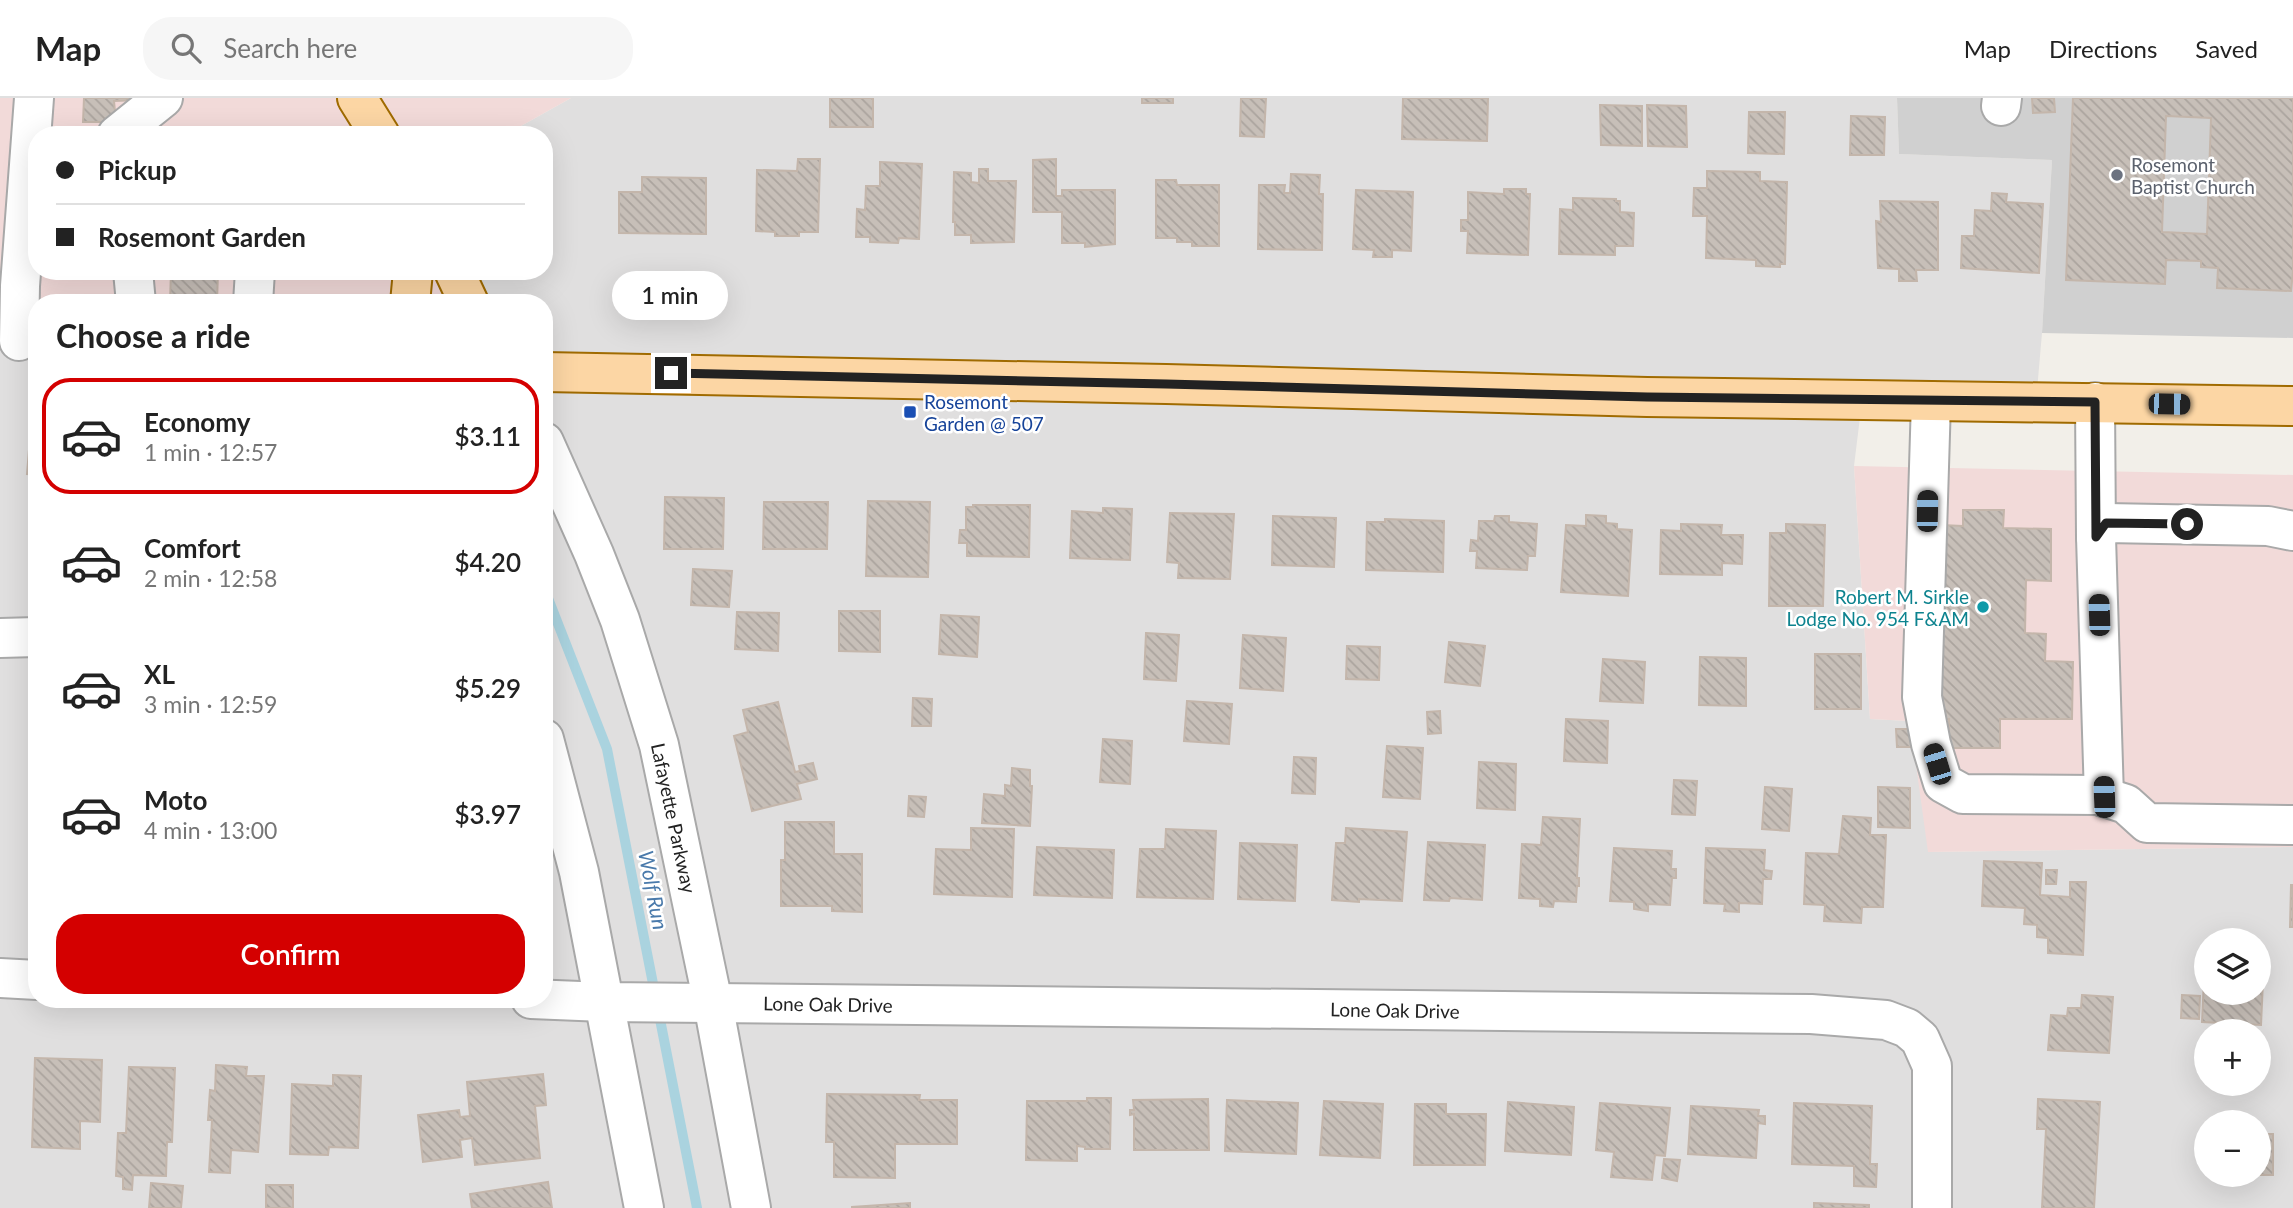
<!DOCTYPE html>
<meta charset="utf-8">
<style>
body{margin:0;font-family:Lato,sans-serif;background:#f6f6f6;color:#222;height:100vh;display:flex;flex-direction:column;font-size:26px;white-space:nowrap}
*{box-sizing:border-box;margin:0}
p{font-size:23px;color:#767676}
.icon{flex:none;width:38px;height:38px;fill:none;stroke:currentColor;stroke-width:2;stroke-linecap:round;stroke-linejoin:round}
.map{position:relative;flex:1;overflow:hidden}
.drawer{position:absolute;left:28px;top:196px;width:525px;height:714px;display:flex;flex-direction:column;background:#fff;border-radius:28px;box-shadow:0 7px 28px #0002}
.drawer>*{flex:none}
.guide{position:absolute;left:28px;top:28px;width:525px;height:154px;border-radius:28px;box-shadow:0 7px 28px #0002;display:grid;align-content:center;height:154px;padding:0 28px;background:#fff}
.controls{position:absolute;left:2194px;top:830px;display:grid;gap:14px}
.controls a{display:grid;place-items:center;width:77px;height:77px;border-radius:50%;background:#fff;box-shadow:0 7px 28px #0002;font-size:35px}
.end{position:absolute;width:32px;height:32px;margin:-16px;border:9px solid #222;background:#fff;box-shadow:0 0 0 4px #fff}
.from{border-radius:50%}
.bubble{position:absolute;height:49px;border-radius:24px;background:#fff;box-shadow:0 7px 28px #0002;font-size:23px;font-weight:600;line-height:49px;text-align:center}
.car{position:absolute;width:21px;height:42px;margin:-21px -10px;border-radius:9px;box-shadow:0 0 5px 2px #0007;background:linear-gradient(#222 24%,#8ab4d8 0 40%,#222 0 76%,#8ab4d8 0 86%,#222 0)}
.guide b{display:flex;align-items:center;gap:24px;height:66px;font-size:26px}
.guide b+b{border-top:2px solid #e0e0e0}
.guide i{width:18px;height:18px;background:#222}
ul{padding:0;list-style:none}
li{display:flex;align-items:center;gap:21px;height:116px;margin:0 14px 10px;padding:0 14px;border:4px solid transparent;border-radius:28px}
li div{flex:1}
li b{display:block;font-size:26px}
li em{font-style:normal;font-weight:600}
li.active{border-color:#d40000}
li>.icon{width:63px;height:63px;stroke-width:1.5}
h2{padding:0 28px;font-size:32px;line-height:84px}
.button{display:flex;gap:14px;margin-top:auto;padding:14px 28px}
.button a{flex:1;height:80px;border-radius:28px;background:#d40000;color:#fff;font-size:28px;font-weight:600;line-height:80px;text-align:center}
header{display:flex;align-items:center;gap:42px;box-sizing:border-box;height:98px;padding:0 35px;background:#fff;border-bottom:2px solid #e0e0e0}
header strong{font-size:33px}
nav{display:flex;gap:38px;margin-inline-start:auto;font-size:24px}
.search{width:490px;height:63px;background:#f6f6f6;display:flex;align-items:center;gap:18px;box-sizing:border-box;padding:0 24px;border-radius:28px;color:#767676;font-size:26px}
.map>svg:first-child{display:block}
.residential{fill:#e0dfdf;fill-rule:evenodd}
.commercial{fill:#f2dad9}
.religious{fill:#d0d0d0}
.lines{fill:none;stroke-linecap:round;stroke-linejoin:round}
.stream{stroke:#aad3df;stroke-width:10}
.building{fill:url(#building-back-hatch);stroke:#c4b6ab;stroke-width:2;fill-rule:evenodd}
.minor-casing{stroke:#a9a9a9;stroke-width:42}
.major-casing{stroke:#a06b00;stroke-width:42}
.minor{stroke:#fff;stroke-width:38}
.major{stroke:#fcd6a4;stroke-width:38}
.route{stroke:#222;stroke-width:9}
.worship-dot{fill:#6b7280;stroke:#fff;stroke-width:2.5}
.transit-dot{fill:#1a4fb4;stroke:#fff;stroke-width:2.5}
.culture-dot{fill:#0f9aa8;stroke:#fff;stroke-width:2.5}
.labels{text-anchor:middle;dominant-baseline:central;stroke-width:5;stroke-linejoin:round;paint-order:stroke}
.worship-label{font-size:19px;fill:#5b616d;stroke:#fff;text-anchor:start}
.transit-label{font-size:19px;fill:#164399;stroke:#fff;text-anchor:start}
.culture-label{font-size:19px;fill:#0d838f;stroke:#fff;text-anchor:end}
.street-label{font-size:19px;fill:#222;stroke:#fff}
.water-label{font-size:21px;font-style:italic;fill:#4a7aab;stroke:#fff}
</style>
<header>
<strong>Map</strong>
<div class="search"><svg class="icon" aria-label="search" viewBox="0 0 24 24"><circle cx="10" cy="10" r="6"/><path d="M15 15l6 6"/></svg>Search here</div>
<nav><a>Map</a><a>Directions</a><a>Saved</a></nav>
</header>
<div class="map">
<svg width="2293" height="1110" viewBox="0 0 2293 1110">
<defs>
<pattern id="building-back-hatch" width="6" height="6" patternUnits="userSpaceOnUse" patternTransform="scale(1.75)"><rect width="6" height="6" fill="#c7bfb8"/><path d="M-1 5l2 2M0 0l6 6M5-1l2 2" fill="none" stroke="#aba49e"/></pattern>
</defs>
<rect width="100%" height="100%" fill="#f2efe9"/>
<path class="residential" d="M 571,0 L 1897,0 L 1899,56 L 2052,62 L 2042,235 L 2036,304 L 1862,303 L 1854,368 L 1870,621 L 1910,623 L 1929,754 L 2293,749 L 2293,1110 L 0,1110 L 0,242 L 37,244 L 37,901 L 544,901 L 544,205 L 387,205 L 394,173 L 544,173 L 544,37 L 505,37 ZM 2207,842 L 2259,842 L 2259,894 L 2207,894 ZM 2207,933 L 2259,933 L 2259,985 L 2207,985 ZM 2207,1024 L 2259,1024 L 2259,1076 L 2207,1076 Z"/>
<g class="commercial">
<polygon points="0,0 571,0 505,37 37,37 37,173 454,173 469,205 37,205 0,242"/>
<polygon points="1854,368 2293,377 2293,749 1928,754 1910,623 1870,621"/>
</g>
<polygon class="religious" points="1897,0 2293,0 2293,240 2042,235 2052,62 1899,56"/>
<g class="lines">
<polyline class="stream" points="544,490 607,651 697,1110"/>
</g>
<g class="building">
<polygon points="84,0 138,0 138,2 114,3 116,24 83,24"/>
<rect x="830" y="0" width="43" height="29"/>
<rect x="1142" y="0" width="31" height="5"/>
<polygon points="1241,0 1266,0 1264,39 1240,38"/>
<polygon points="1403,0 1488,0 1487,43 1402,41"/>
<polygon points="2032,0 2054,0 2055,14 2033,15"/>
<path d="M 2073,0 L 2293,0 L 2293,173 L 2291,193 L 2217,190 L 2218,170 L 2201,169 L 2201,163 L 2166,162 L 2165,186 L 2066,182 ZM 2166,18 L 2211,20 L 2207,136 L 2162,134 Z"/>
<polygon points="1600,7 1642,8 1642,48 1601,47"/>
<polygon points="1647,7 1686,8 1687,49 1648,48"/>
<polygon points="1749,14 1785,14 1784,56 1748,55"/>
<polygon points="1851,18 1885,19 1884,57 1850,57"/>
<polygon points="798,61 820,61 818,134 799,134 799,138 775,138 775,134 756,133 757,72 797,73"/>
<polygon points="1056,61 1056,98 1062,98 1062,92 1115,92 1115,146 1085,149 1085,145 1062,145 1062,114 1033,114 1033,62"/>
<polygon points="880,64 922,66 919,141 899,140 898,145 870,144 870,139 856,139 857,111 865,112 866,88 880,88"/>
<polygon points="979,71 988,71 988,83 1016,83 1014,144 971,145 971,137 955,137 955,124 953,124 954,74 971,75 971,84 979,85"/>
<polygon points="1707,73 1760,74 1760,83 1787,84 1785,166 1780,166 1780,169 1756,168 1756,162 1706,160 1707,118 1693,118 1694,90 1707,90"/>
<polygon points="1291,76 1320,77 1319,96 1323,96 1322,152 1258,151 1259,87 1285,87 1284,95 1290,95"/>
<polygon points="642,79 706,80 706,136 619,135 619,94 642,94"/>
<polygon points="1156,82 1176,82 1177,87 1219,87 1219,148 1192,148 1192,144 1177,144 1177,140 1156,140"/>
<polygon points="1504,91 1526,91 1526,96 1530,96 1528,157 1467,155 1468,133 1461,133 1461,122 1468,122 1468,94 1504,96"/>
<polygon points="1356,92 1413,94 1411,153 1392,152 1392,159 1373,159 1374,152 1353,151"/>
<polygon points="1992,95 2007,96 2006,104 2043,106 2039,175 1961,170 1962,138 1974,138 1975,112 1991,113"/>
<polygon points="1573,100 1616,101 1616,103 1620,103 1620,114 1634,115 1633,148 1615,148 1615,157 1559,156 1560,111 1573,112"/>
<polygon points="1880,103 1938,104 1938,172 1916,172 1917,183 1899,183 1899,171 1878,170 1876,123 1881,124"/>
<polygon points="171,173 218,173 217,205 170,205"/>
<polygon points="30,339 37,339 37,377 27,376"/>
<polygon points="665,399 724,400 723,451 664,451"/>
<polygon points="868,403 930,404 928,479 866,478"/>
<polygon points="764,404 828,404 827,451 763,451"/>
<polygon points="973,407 1030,407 1029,459 967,458 967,445 959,445 960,432 966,432 966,409 973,409"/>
<polygon points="1103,410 1132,411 1130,462 1070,460 1072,413 1103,415"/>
<polygon points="1963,412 2004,412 2003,430 2051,431 2051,483 2026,482 2025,535 2046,536 2045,563 2073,564 2072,621 2000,621 2000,650 1948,650 1949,621 1939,621 1942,427 1963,428"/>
<polygon points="1170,415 1234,416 1230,481 1178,480 1179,465 1167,464"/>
<polygon points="1586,417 1606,418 1606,425 1617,426 1617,431 1632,432 1628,498 1561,494 1566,427 1586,428"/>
<polygon points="1273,418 1336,420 1334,469 1272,467"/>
<polygon points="1495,418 1509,418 1509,424 1537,426 1535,458 1528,458 1527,472 1476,470 1477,453 1470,453 1471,442 1478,443 1479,423 1494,423"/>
<polygon points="37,421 37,497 31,496"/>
<polygon points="1385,421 1444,423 1443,474 1366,472 1367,424 1385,424"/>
<polygon points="1681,426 1722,427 1721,437 1743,437 1742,466 1722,465 1722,477 1660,476 1661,432 1681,433"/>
<polygon points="1786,426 1825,427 1823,508 1769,508 1770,435 1786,435"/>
<polygon points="693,471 732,473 729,509 691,507"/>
<polygon points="839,513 880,513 880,554 839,553"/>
<polygon points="737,514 779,515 778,553 735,551"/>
<polygon points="941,517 979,519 977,559 939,556"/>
<polygon points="1146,535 1179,537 1176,583 1144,581"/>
<polygon points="1243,537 1286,540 1283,593 1240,590"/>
<polygon points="1449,544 1485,548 1480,588 1445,584"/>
<polygon points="1347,548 1380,549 1379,582 1346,581"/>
<rect x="1815" y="556" width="46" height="55"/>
<polygon points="1700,559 1746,560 1746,608 1699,607"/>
<polygon points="1603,561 1645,564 1643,605 1600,603"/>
<polygon points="913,600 932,601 931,628 912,628"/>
<polygon points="1187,603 1232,606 1229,646 1184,643"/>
<polygon points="778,604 795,674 800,673 799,668 813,665 817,681 797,686 801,701 752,713 734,638 748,634 743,612"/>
<polygon points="1440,613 1441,635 1428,636 1427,614"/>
<polygon points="1566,621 1608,623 1607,665 1564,663"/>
<polygon points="1896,631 1911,631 1911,649 1897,649"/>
<polygon points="1103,641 1132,643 1130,686 1100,684"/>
<polygon points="1387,648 1423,650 1420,701 1383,699"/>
<polygon points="1294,659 1316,660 1315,696 1292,695"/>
<polygon points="1479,664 1516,666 1515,712 1477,710"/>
<polygon points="1012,670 1030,672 1030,688 1032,688 1030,728 982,725 984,696 1005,698 1005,687 1011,688"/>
<polygon points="1674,682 1697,683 1695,717 1672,716"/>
<polygon points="1765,689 1792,691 1789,733 1762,731"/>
<polygon points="1878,689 1910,690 1910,730 1878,729"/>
<polygon points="909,698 926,699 924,719 908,718"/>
<polygon points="1843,718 1871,720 1870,737 1886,737 1883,809 1862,809 1861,825 1824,823 1825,807 1804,806 1806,755 1839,756"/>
<polygon points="1543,719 1580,721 1577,780 1579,780 1579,788 1577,788 1576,804 1554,803 1553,809 1540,808 1540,801 1519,800 1522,746 1541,747"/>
<polygon points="785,724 834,724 834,756 862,756 862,814 832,813 832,808 781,808 781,762 785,762"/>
<polygon points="971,730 1014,731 1012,799 934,796 936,751 971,752"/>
<polygon points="1346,730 1407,734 1402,803 1359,801 1359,804 1332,802 1336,745 1345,745"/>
<polygon points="1166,731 1216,733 1213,801 1137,799 1140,751 1165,751"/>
<polygon points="1428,744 1485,747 1482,802 1450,800 1449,803 1424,802"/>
<polygon points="1240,745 1297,747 1295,803 1238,801"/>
<polygon points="1037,749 1114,752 1112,800 1034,797"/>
<polygon points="1614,750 1672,753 1671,771 1676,771 1676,780 1672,780 1670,807 1648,806 1648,813 1634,811 1634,804 1610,803"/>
<polygon points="1706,750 1765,752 1764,772 1772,773 1771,781 1763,781 1762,806 1739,805 1739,814 1724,813 1725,806 1704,805"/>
<polygon points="1984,763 2042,765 2040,797 2070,799 2070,784 2086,784 2083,857 2048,855 2048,840 2037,839 2037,827 2024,826 2025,810 1982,808"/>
<polygon points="2046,772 2057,772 2056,786 2046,786"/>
<polygon points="2291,787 2293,787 2293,829 2290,829"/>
<polygon points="2204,881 2207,881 2207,894 2259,894 2259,883 2263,883 2261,927 2202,924"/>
<polygon points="2082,897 2113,899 2109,955 2048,952 2051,917 2067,918 2068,910 2081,910"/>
<polygon points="2182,897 2200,898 2199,921 2181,920"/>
<polygon points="35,960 102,962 100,1024 80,1023 80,1051 32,1049"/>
<polygon points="216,967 247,969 246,978 264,978 258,1054 231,1052 230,1075 209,1074 212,1022 208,1022 210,992 215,993"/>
<polygon points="129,969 175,970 172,1044 167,1044 166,1078 133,1077 132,1092 123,1091 123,1079 116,1078 118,1035 126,1035"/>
<polygon points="543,976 546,1007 535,1008 540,1060 475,1067 472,1040 460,1042 462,1059 423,1064 418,1017 459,1012 460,1019 470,1018 467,984"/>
<polygon points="333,977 361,978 358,1050 329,1049 328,1057 290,1056 292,986 333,988"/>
<polygon points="827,996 920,997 919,1002 957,1002 957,1046 895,1046 895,1080 834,1079 834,1044 826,1044"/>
<polygon points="1087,1000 1111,1000 1110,1051 1085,1051 1085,1049 1077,1048 1077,1063 1026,1062 1027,1003 1087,1003"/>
<polygon points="1208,1001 1209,1052 1134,1052 1134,1016 1130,1017 1130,1012 1134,1012 1133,1002"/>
<polygon points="2038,1001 2100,1004 2094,1110 2042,1110 2046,1031 2037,1031"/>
<polygon points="1227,1002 1298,1005 1296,1056 1225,1053"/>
<polygon points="1324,1003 1383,1006 1380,1060 1320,1057"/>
<polygon points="1508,1004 1574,1009 1571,1057 1505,1053"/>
<polygon points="1600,1005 1670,1010 1665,1058 1655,1057 1652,1082 1611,1079 1614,1054 1596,1052"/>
<polygon points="1794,1005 1872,1008 1870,1066 1877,1066 1876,1089 1854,1088 1854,1068 1792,1066"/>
<polygon points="1415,1006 1446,1006 1446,1016 1486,1016 1485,1067 1414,1067"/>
<polygon points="1691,1008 1759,1012 1758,1018 1765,1018 1765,1026 1758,1025 1756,1060 1688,1056"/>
<polygon points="2259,1036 2273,1036 2273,1077 2224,1077 2259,1076"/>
<polygon points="1664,1061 1680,1062 1677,1083 1662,1080"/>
<polygon points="548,1084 552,1110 472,1110 470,1096"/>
<polygon points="151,1085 183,1088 181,1110 149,1110"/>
<rect x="266" y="1087" width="27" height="23"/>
<polygon points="910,1105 910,1110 852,1110 852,1109"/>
<polygon points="1814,1105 1869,1107 1869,1110 1814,1110"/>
</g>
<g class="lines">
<g class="minor-casing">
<g id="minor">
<polyline points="2001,8 2002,0"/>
<polyline points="117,37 163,0"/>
<polyline points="133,173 136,205"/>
<polyline points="253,205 255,173"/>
<polyline points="19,243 20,188 34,0"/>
<polyline points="1931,303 1922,599 1931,646 1943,685 1963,696 2098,697 2126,706 2147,725 2293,727"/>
<polyline points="2095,304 2096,439"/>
<polyline points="544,344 594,456 620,522 659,647 713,905 751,1110"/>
<polyline points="0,540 37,539"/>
<polyline points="544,641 579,774 644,1110"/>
<polyline points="2104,699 2096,439 2106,425 2268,428 2293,433"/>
<polyline points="0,880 37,882"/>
<polyline points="531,901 604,904 1811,916 1886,922 1907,930 1920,941 1932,968 1932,1110"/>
</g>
</g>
<g class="major-casing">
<g id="major">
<polyline points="357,0 380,37"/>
<polyline points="454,173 469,205"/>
<polyline points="410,205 413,173"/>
<polyline points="544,274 1166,286 1647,299 2293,308"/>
</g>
</g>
<use href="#minor" class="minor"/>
<use href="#major" class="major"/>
</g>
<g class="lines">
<polyline class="route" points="671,275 1166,286 1647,299 2095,304 2096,439 2106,425 2187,426"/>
</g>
<circle class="worship-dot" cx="2117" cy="77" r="7"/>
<rect class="transit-dot" x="903" y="307" width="14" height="14" rx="3.5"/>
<circle class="culture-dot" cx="1983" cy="509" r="7"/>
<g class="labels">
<g class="worship-label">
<text x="2131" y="66">Rosemont<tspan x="2131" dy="22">Baptist Church</tspan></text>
</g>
<g class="transit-label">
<text x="924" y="303">Rosemont<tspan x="924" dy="22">Garden @ 507</tspan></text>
</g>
<g class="culture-label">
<text x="1969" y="498">Robert M. Sirkle<tspan x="1969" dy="22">Lodge No. 954 F&amp;AM</tspan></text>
</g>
<g class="street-label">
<text transform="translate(674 720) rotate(78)">Lafayette Parkway</text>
<text transform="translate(828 906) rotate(1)">Lone Oak Drive</text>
<text transform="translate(1395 912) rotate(1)">Lone Oak Drive</text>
</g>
<g class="water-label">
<text transform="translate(654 792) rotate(79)">Wolf Run</text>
</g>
</g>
</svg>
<div class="controls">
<a><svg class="icon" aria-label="layers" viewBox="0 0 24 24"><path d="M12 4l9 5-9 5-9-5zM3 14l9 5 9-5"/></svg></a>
<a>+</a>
<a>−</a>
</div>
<i class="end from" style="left:2187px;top:426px"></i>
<i class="end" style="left:671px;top:275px"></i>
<div class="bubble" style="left:612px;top:173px;width:116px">1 min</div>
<i class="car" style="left:2169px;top:306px;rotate:91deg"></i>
<i class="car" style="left:1927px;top:413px;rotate:1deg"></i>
<i class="car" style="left:2099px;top:517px;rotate:358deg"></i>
<i class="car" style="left:1937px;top:666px;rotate:343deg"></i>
<i class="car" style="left:2104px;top:699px;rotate:358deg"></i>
<div class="guide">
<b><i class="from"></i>Pickup</b>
<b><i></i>Rosemont Garden</b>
</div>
<section class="drawer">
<h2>Choose a ride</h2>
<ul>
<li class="active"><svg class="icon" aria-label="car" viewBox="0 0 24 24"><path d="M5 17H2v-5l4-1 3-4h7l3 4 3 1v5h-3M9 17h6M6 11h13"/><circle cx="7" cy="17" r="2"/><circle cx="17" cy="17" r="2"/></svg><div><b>Economy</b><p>1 min · 12:57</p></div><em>$3.11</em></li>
<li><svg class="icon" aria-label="car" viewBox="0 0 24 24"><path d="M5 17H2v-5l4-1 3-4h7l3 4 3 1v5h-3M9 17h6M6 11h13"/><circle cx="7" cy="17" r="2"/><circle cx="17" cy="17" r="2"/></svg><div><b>Comfort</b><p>2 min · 12:58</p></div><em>$4.20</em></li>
<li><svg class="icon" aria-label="car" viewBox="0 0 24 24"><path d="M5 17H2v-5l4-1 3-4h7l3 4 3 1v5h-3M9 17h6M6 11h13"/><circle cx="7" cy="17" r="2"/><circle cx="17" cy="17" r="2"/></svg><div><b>XL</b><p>3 min · 12:59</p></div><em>$5.29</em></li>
<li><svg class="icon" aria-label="car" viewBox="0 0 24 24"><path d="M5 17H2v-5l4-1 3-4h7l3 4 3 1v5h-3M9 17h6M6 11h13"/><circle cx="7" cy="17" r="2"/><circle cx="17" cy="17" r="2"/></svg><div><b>Moto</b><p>4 min · 13:00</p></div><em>$3.97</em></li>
</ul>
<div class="button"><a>Confirm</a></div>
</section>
</div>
